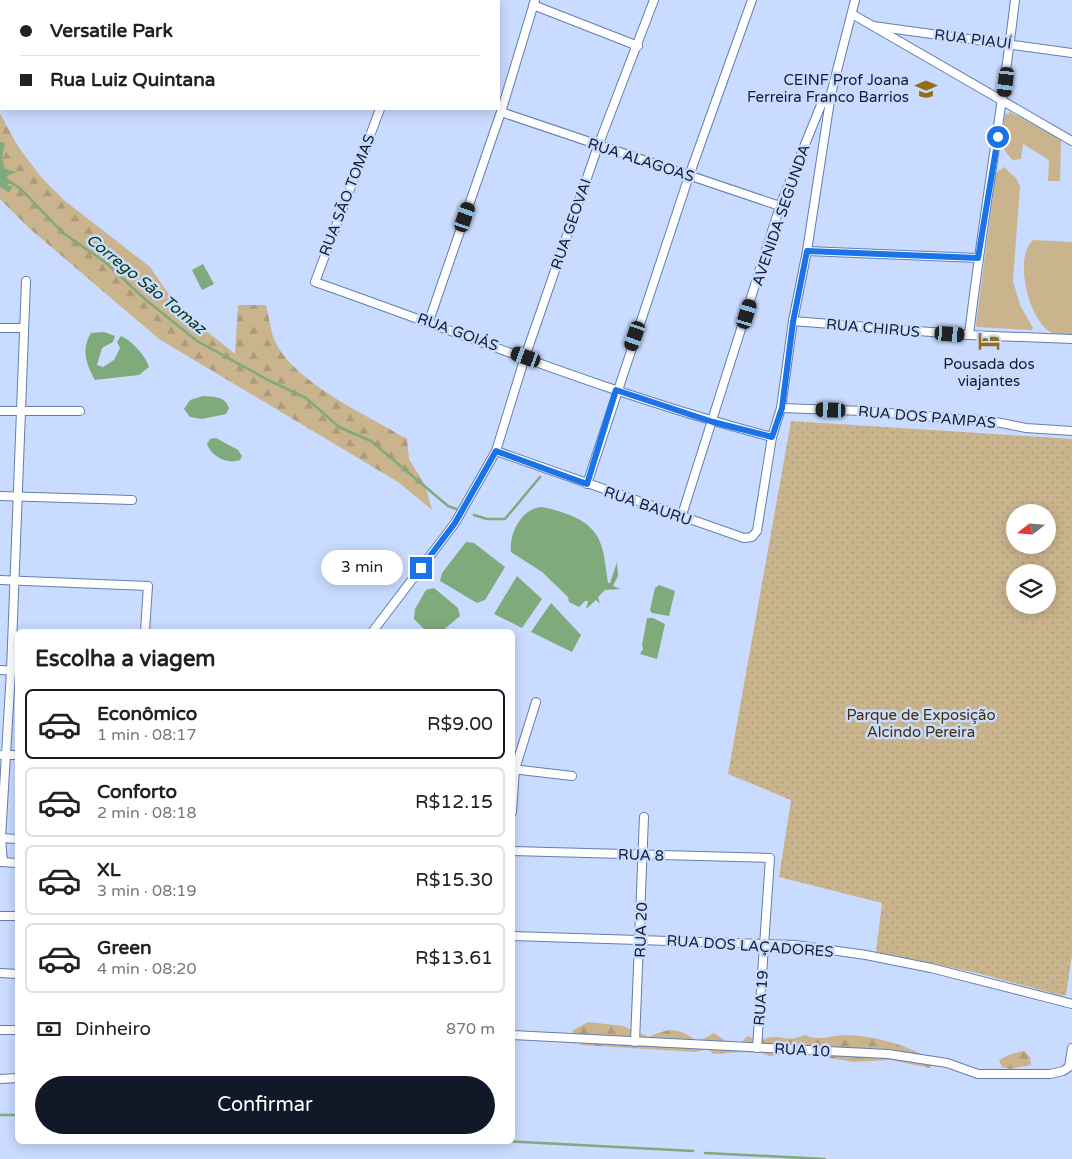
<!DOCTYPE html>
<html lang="pt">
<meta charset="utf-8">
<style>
body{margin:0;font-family:"Varela Round",sans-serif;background:#f6f6f6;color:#222;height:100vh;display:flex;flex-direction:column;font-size:19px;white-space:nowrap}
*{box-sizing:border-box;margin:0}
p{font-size:16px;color:#767676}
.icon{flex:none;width:28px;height:28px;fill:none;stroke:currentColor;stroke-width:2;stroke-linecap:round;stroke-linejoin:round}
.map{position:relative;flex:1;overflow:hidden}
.sheet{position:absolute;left:15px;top:629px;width:500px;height:515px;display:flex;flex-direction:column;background:#fff;border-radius:8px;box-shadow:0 2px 12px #0003}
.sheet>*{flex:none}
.guide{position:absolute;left:0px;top:0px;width:500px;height:110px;box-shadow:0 2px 12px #0003;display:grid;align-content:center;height:110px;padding:0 20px;background:#fff}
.needle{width:32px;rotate:253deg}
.tools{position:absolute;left:1006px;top:504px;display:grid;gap:10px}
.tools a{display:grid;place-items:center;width:50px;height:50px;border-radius:50%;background:#fff;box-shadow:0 2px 12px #0003;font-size:25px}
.end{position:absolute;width:22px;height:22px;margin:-11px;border:6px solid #1a73e8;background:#fff;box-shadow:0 0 0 2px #fff}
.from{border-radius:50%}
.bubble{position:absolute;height:35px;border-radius:18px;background:#fff;box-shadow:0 2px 12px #0003;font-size:16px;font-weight:600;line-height:35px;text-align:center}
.car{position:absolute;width:15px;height:30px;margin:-15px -8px;border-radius:6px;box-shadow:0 0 4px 1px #0007;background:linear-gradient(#222 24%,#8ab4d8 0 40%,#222 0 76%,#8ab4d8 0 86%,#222 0)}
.guide b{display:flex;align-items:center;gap:18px;height:48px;font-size:19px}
.guide b+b{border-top:1px solid #e0e0e0}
.guide i{width:12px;height:12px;background:#222}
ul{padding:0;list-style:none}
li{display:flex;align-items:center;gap:15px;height:70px;margin:0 10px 8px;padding:0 10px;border:2px solid #e0e0e0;border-radius:8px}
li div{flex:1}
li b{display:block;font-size:19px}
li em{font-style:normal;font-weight:600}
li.on{border-color:#111827}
li>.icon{width:45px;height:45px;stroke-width:1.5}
h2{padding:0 20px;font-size:22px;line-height:60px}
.pay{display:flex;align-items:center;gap:12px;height:55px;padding:0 20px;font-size:19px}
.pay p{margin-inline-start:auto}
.primary-button{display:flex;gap:10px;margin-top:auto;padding:10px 20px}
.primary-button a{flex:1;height:58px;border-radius:30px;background:#111827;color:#fff;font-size:20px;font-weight:600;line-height:58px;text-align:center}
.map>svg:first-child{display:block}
.grass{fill:#c9b48d}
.forest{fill:url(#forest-firs)}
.park{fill:url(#park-dots);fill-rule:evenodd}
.water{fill:#7faa7b}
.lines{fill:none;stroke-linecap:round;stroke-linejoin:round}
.stream{stroke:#7faa7b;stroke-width:2.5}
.street-casing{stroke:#627eb2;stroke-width:10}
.street{stroke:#fff;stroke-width:8}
.route{stroke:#1a73e8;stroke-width:6}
.labels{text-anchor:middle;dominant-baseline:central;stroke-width:5;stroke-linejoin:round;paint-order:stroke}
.street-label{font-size:15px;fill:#131e33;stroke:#c9dbfe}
.poi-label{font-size:15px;fill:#131e33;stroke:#c9dbfe;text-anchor:end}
.park-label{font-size:15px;fill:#443000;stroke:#c9dbfe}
.water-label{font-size:16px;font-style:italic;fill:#063606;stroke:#c9dbfe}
</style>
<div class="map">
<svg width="1072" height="1159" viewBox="0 0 1072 1159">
<defs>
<pattern id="forest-firs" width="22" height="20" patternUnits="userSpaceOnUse" patternTransform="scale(1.25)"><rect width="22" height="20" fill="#c9b48d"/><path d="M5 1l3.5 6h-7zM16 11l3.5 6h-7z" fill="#ac9a7a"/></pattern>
<pattern id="park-dots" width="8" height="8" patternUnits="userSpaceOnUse" patternTransform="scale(1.25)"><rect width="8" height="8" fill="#c9b48d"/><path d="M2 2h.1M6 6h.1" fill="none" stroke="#ac9a7a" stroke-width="1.8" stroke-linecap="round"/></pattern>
</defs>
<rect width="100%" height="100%" fill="#c9dbfe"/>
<g class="grass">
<path d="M 1010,112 L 1061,140 L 1060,181 L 1048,181 L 1049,160 L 1023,144 L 1021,159 L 1013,160 C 997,146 1003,135 1005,115 Z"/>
<polygon points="1004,167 1016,178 1020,187 1013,281 1020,305 1033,328 1032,330 977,327 976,324 996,173"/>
<path d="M 1033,240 L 1072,242 L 1072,334 C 1066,334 1058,335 1053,333 C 1029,324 1013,257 1033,240 Z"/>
</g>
<g class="forest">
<path d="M 0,113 L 17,145 L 41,177 L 65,201 L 150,267 L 179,309 L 235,354 L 238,305 L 266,305 C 269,316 270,328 274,339 C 292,382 367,415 407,439 L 409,459 L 425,485 L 432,510 L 398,482 L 159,339 L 29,228 L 0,199 Z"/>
<path d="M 588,1022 L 623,1026 L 649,1037 C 670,1027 679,1028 698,1042 L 714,1033 L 729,1043 L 741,1043 L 747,1036 C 764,1043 763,1036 778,1037 C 792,1039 790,1040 805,1035 C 821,1042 829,1035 846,1035 C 877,1036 907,1045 934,1061 L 930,1068 L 891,1060 L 854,1062 L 800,1053 L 769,1056 L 762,1053 L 742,1052 L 713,1054 L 709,1049 L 695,1052 L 581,1045 L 572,1031 Z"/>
<polygon points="1024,1051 1030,1057 1031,1065 1010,1069 1002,1067 999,1060 1011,1054"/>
</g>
<path class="park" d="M 791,421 L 1072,439 L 1072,955 L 1066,995 L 1063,996 L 977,973 L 876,952 L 882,903 L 779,877 L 791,800 L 728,774 ZM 1015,512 L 1048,512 L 1048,545 L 1015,545 ZM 1015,572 L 1048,572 L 1048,605 L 1015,605 Z"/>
<g class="water">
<polygon points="0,142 5,143 2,158 5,169 16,172 7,176 8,186 13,186 9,192 0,187"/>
<polygon points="203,264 214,284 202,290 192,270"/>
<path d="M 104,332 L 115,336 L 113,342 L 102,348 L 97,365 L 103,367 L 114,360 L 120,348 L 117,342 L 121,336 C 131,340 146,356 149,367 L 139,375 L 95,380 C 86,364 81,349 91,333 Z"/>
<path d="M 203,396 C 214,397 225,396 229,408 L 226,414 L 202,419 L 190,417 L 184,409 L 190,400 Z"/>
<path d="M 216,438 L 238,450 L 242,456 L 240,460 C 227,465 211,456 207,444 L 210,439 Z"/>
<path d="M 541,507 C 550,508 558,511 567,514 C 604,528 603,548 608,583 L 610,583 L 617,562 L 618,576 L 613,586 L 621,589 L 605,590 L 598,597 L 600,604 L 596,600 L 586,609 L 588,601 L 585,601 L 579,607 L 569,602 L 568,597 L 542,572 L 511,552 C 509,534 521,509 541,507 Z"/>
<polygon points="466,542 474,543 505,567 485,600 477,603 440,581 442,573"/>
<polygon points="517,576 542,599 522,628 494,614"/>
<polygon points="659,585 675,591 669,616 652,613 650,610 655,588"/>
<polygon points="434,588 458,608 460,616 442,631 425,630 414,619 415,609 426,590"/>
<polygon points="551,603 581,635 572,652 531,632"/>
<polygon points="647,618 653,618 665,624 657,659 640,654 643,649 642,645"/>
</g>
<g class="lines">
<g class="stream">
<polyline points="0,175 21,189 63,233 105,262 146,300 197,341 270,381 306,398 339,427 371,441 448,506 462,511"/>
<polyline points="474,515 487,519 505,519 540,477"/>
<polyline points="0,1115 18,1115"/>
<polyline points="503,1141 693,1151"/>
<polyline points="705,1153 825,1159"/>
</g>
<g class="street-casing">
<g id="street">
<polyline points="421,1 422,0"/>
<polyline points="533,5 638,46"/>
<polyline points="852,14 1072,141"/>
<polyline points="873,26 1072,53"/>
<path d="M 380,109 L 315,282 C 467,335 616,397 772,437"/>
<polyline points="501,112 780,206"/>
<polyline points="807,251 978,258"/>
<polyline points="429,321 501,112 535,0"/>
<polyline points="793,321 969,335 1072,339"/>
<polyline points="0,328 24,328"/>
<path d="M 969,335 C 982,223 1002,112 1015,0"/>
<polyline points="781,408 864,411 996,422 1026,428 1072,431"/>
<polyline points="0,411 80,411"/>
<polyline points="496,451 744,538 752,537 757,531 772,437 781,408 793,321 807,251 831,94 855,0"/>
<polyline points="587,484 689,176 752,0"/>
<polyline points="0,496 132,500"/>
<polyline points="681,518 780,206 821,105 831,94"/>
<polyline points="0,580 148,586 145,631"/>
<polyline points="373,631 455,523 496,451 525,357 598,146 654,0"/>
<polyline points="0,670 18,671"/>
<polyline points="2,755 18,755"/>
<polyline points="512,769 572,776"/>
<polyline points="512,812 515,769 536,702"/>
<polyline points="0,838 18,839"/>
<polyline points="512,851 770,858 757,1048"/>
<polyline points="0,862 18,863"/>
<polyline points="3,862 1,838 11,671 26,281"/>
<polyline points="0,916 18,916"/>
<polyline points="512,936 795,945 866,955 931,968 1072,1004"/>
<polyline points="0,973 18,974"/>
<polyline points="0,1030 18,1030"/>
<polyline points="512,1035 888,1054 947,1063 978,1074 1050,1074 1063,1071 1069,1067 1072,1048"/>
<polyline points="635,1042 644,817"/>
<polyline points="0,1079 18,1078"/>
</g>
</g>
<use href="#street" class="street"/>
</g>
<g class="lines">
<polyline class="route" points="421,568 455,523 496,451 587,484 616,390 713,422 772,437 782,408 793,322 807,251 978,258 998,137"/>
</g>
<defs>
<g id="school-bare" transform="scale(1.725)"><path d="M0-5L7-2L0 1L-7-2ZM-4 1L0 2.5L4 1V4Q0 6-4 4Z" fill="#946e16" stroke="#c9dbfe" stroke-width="2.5" paint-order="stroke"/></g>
<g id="hotel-bare" transform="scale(1.725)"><path d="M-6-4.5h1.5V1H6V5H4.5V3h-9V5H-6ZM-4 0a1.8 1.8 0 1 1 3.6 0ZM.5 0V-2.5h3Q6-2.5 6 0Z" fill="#946e16" stroke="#c9dbfe" stroke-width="2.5" paint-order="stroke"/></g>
</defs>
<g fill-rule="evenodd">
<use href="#school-bare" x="926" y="89"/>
<use href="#hotel-bare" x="989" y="341"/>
</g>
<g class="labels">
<g class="street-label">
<text transform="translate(973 39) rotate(7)">RUA PIAUÍ</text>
<text transform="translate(641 160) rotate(18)">RUA ALAGOAS</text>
<text transform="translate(347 195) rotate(-69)">RUA SÃO TOMAS</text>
<text transform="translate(781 215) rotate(-71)">AVENIDA SEGUNDA</text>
<text transform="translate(571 224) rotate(-71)">RUA GEOVAI</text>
<text transform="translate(873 328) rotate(5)">RUA CHIRUS</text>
<text transform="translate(458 332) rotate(20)">RUA GOIÁS</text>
<text transform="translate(927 417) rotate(5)">RUA DOS PAMPAS</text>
<text transform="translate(648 506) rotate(19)">RUA BAURU</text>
<text transform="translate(641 855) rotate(2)">RUA 8</text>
<text transform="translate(641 930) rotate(-88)">RUA 20</text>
<text transform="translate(750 946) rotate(4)">RUA DOS LAÇADORES</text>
<text transform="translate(761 998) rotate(-86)">RUA 19</text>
<text transform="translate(802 1050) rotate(3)">RUA 10</text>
</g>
<g class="poi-label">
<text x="909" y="80">CEINF Prof Joana<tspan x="909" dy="17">Ferreira Franco Barrios</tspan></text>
<text x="989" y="364" text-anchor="middle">Pousada dos<tspan x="989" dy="17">viajantes</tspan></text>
</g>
<g class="park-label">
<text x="921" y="715">Parque de Exposição<tspan x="921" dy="17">Alcindo Pereira</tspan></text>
</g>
<g class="water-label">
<text transform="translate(146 284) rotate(39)">Corrego São Tomaz</text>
</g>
</g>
</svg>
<div class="tools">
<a><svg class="needle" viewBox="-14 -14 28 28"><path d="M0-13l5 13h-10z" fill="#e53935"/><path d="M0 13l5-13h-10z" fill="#767676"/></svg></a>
<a><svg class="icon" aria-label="layers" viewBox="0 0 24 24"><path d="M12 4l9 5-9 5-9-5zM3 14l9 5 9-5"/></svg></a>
</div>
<i class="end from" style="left:998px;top:137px"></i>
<i class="end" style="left:421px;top:568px"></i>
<div class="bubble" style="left:321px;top:550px;width:82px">3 min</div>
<i class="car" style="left:1006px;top:82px;rotate:187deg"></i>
<i class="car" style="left:465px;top:217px;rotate:19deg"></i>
<i class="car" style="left:747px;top:314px;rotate:17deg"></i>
<i class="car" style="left:950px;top:334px;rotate:94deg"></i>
<i class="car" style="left:635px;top:336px;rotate:199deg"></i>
<i class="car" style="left:526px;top:357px;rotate:290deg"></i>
<i class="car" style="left:831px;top:410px;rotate:272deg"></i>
<div class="guide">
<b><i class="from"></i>Versatile Park</b>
<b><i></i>Rua Luiz Quintana</b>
</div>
<section class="sheet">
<h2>Escolha a viagem</h2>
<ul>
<li class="on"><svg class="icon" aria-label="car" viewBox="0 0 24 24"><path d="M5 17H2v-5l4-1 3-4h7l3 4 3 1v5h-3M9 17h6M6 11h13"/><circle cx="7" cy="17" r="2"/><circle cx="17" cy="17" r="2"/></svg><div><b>Econômico</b><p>1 min · 08:17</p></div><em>R$9.00</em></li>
<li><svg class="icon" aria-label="car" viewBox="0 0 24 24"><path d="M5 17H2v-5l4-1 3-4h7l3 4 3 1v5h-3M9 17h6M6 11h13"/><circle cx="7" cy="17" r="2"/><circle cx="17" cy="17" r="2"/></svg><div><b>Conforto</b><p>2 min · 08:18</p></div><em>R$12.15</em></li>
<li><svg class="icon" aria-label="car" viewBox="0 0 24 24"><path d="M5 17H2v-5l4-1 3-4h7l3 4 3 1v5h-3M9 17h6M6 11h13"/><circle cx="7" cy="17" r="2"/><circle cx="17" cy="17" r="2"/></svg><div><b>XL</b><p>3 min · 08:19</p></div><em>R$15.30</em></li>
<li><svg class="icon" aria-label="car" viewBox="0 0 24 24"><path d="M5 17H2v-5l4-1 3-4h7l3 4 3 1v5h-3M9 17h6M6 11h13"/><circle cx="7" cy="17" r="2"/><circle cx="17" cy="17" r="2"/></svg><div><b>Green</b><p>4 min · 08:20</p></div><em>R$13.61</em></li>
</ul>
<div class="pay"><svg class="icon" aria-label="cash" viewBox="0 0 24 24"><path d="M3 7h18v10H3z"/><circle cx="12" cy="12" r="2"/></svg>Dinheiro<p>870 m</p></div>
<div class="primary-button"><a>Confirmar</a></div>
</section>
</div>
